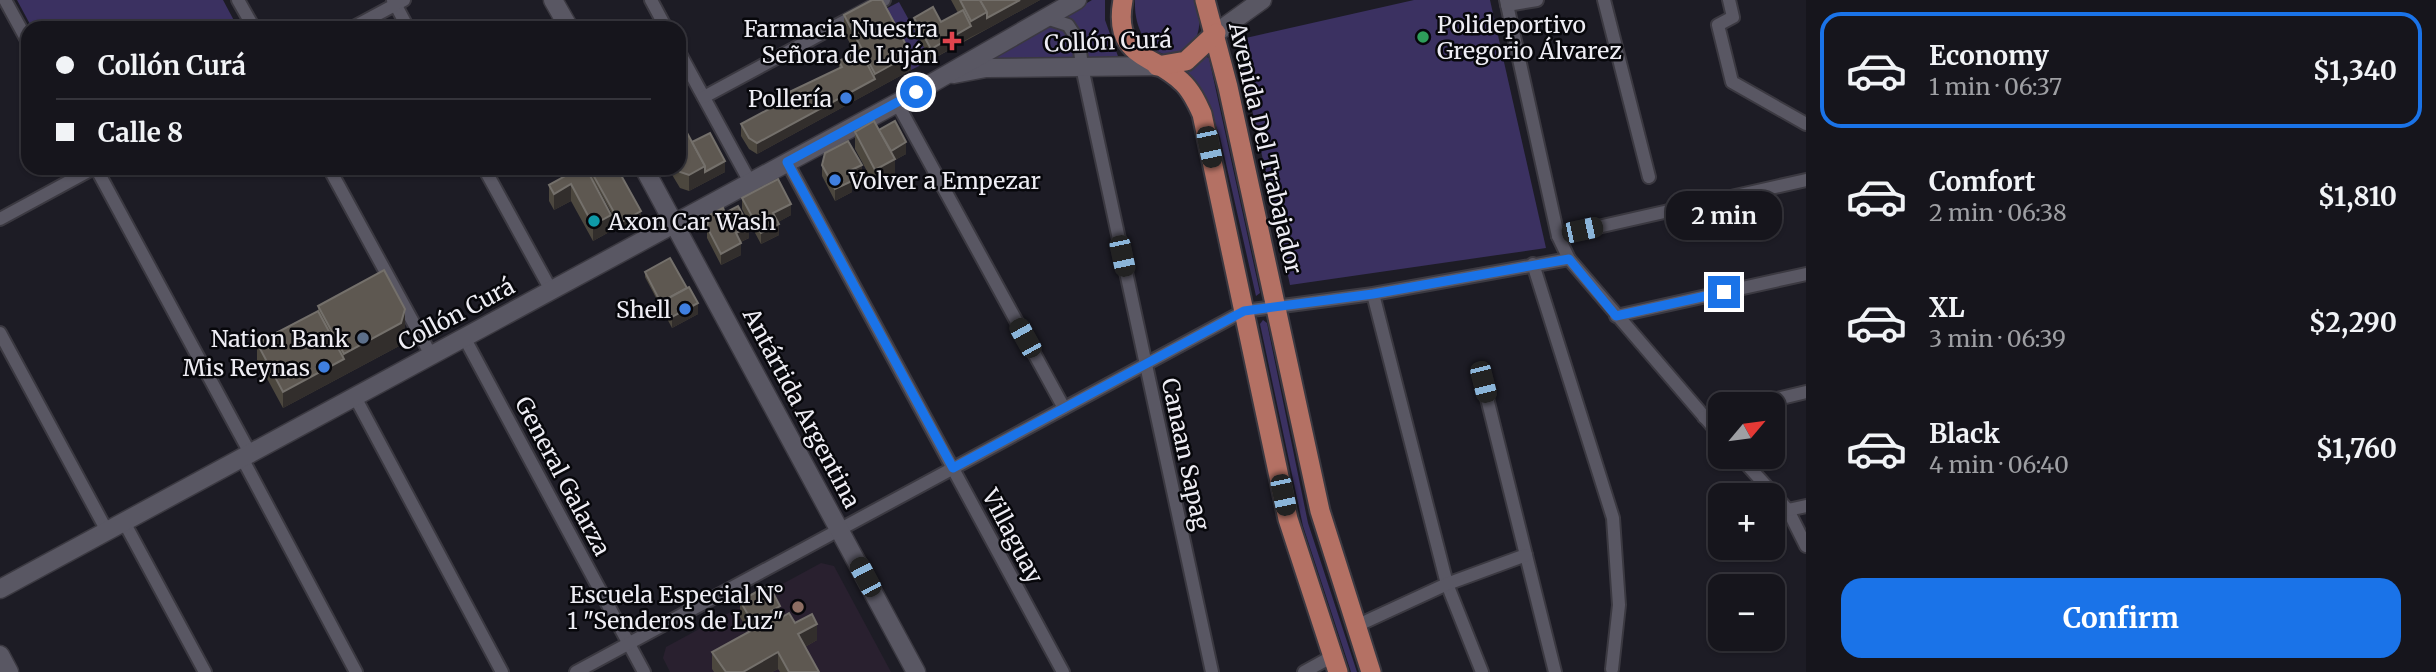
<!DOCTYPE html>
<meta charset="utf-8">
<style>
body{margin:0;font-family:Merriweather,serif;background:#1f1e25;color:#f1f3f6;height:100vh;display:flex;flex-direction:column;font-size:26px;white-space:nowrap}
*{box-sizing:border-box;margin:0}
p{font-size:23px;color:#9e9fa3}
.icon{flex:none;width:38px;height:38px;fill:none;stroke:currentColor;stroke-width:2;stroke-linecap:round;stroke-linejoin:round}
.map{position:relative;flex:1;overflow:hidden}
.details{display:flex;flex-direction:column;background:#16151c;width:630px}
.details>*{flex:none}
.hud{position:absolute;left:21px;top:21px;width:665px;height:154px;border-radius:21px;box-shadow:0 2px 5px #0004,0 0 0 2px #35343b;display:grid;align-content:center;height:154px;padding:0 35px;background:#16151c}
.needle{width:46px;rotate:61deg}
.tools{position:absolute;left:1708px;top:392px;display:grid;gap:14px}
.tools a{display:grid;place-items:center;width:77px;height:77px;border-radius:14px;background:#16151c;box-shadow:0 2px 5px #0004,0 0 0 2px #35343b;font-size:35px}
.end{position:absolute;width:32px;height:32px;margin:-16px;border:9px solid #1a73e8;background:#fff;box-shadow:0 0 0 4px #fff}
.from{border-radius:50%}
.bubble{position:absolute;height:49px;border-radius:21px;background:#16151c;box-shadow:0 2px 5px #0004,0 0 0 2px #35343b;font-size:23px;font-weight:700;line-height:49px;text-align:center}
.car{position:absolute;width:21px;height:42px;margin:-21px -10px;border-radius:9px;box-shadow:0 0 5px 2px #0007;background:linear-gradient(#222 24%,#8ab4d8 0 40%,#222 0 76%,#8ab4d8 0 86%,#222 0)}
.hud b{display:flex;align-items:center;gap:24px;height:66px;font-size:26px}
.hud b+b{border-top:2px solid #35343b}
.hud i{width:18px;height:18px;background:#f1f3f6}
ul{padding:12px 0 0;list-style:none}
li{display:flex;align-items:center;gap:21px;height:116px;margin:0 14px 10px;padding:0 21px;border:4px solid transparent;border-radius:21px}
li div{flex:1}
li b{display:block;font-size:26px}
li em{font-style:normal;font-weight:700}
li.active{border-color:#1a73e8}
li>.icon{width:63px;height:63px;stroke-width:1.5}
.primary-button{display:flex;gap:14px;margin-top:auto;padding:14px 35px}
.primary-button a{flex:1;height:80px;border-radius:21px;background:#1a73e8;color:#fff;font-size:28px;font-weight:700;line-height:80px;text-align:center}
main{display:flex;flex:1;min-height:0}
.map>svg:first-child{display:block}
.education{fill:#29202f}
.green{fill:#3b3161}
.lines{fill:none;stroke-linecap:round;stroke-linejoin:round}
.street-casing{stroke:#3b3941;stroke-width:16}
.secondary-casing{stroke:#3b3941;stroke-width:21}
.primary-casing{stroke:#3b3941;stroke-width:23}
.street{stroke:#595763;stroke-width:12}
.secondary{stroke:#595763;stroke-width:18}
.primary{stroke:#b47164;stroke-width:19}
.wall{fill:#4c473e}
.shaded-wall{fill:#322e2c}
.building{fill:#5e5851;stroke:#74706b;stroke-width:2}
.route{stroke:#1a73e8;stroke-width:9}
.leisure-dot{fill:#2e9e5b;stroke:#07070b;stroke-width:2.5}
.health-dot{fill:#e0444e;stroke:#07070b;stroke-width:2.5}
.shop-dot{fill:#3f7fe0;stroke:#07070b;stroke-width:2.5}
.culture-dot{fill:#0f9aa8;stroke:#07070b;stroke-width:2.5}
.service-dot{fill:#5c6f8a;stroke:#07070b;stroke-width:2.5}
.education-dot{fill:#8d6e63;stroke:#07070b;stroke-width:2.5}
.labels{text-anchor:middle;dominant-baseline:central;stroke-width:5;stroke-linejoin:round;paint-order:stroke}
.poi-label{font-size:23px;fill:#eeedf4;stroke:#07070b;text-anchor:end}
.street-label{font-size:23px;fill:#eeedf4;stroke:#07070b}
</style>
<main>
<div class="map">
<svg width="1806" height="672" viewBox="0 0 1806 672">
<rect width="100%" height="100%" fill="#1d1c25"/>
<polygon class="education" points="821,563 834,566 891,672 670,672 663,658 666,647"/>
<g class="green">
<polygon points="17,0 223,0 238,28 32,28"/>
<polygon points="1092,0 1105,0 1105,20 1119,59 1087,58 1065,16"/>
<path d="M 1135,0 L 1198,0 C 1212,79 1132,69 1135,0 Z"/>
<polygon points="1414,0 1490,0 1546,248 1290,285 1237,40"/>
<polygon points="899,2 931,60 911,70 880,12"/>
<polygon points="1058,23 1073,40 1075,56 1071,59 977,63 1048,25"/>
<polygon points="1205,56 1209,58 1260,293 1256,296 1220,137 1212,115 1183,72"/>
<polygon points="1263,320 1267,323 1308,523 1357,672 1351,672 1303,526 1260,324"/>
</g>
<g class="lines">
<g class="street-casing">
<g id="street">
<polyline points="5,0 28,42"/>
<polyline points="238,0 254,28"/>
<polyline points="393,0 408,28"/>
<polyline points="651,0 666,28"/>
<polyline points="1506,0 1558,236 1569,259 1720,435"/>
<polyline points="1604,0 1649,177"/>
<polyline points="1729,0 1733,17 1718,25 1732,82 1806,124"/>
<polyline points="1507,5 1537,0"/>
<polyline points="1046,18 1068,25 1079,42 1082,67 1212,672"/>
<polyline points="352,28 404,0"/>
<polyline points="679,52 750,182"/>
<polyline points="704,97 884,0"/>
<polyline points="897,103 1064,408"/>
<polyline points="787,162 1063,672"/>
<polyline points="96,168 250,453"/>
<polyline points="329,168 431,355"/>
<polyline points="484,168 551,290"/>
<polyline points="0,219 94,168"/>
<polyline points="1558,236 1806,180"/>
<polyline points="1533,264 1613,518 1619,605 1612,669"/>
<polyline points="1373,294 1447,584 1482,672"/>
<polyline points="1616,316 1806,274"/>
<polyline points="0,333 107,531"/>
<polyline points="464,337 644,672"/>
<polyline points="1483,382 1555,672"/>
<polyline points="355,397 502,672"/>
<polyline points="1756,404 1806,392"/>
<polyline points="1704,417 1720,413"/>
<polyline points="1740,457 1788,510 1806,546"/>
<polyline points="242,458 356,672"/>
<polyline points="1788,510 1806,506"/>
<polyline points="124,522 205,672"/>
<polyline points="1356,626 1447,584 1526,555"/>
<polyline points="576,672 1244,311 1373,294 1569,259"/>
<polyline points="1304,672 1333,656"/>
</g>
</g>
<g class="secondary-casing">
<g id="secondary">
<polyline points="553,0 569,28"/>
<polyline points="1216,33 1262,0"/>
<polyline points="954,74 986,68 1157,66"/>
<polyline points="644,168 916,672"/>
<polyline points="0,589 897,103 1077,0"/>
<polyline points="0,655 9,672"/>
</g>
</g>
<g class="primary-casing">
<g id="primary">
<path d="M 1123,0 C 1112,58 1154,54 1182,82 C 1191,90 1197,103 1202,114 L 1288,519 L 1338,672"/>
<polyline points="1205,0 1228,87 1320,511 1371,672"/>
<polyline points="1157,66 1186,61 1216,33"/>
</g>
</g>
<use href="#street" class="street"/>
<use href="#secondary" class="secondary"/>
<use href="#primary" class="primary"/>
</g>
<g class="wall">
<polygon points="951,0 1040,0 931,60 914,29 914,18 941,22 958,13"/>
<polygon points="844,15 911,70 757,154 749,149 741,136 741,124 781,102 781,96 839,68 839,61 855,53 844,32"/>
<polygon points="879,130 906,154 895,160 895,175 875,186 855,149 855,132"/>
<polygon points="692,142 725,172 689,191 680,188 668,168 679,168"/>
<polygon points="822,165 862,176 852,181 852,192 835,201 822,176"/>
<polygon points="566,168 617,168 641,217 620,228 592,178 611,231 593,241 571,201 554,210 549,201 549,185 569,174"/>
<polygon points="742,198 791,215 778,222 779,235 761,244 742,209"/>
<polygon points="725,213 749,238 741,242 741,255 721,265 707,238 707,227"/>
<polygon points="645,272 687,288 698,314 672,328 645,277"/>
<polygon points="318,306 405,331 401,345 283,408 257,360 257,343 318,311"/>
<polygon points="740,601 780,618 795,623 817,640 805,647 819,672 780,672 778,669 772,672 714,672 712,669 712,652 749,632 740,617"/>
</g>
<g class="shaded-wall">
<polygon points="1020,0 1040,0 987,29 987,18"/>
<polygon points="987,12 987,29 971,37 971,21"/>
<polygon points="971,26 971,37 931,60 931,49"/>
<polygon points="911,54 911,70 757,154 757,143 875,79 875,74"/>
<polygon points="906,142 906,154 895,160 895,175 875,186 875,170 889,152"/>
<polygon points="725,161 725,172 689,191 689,175 705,166"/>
<polygon points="862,165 862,176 852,181 852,192 835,201 835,189 847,172"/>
<polygon points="585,168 611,168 592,173 592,178 585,182"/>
<polygon points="571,184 571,201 554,210 554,194"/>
<polygon points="791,204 791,215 773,225 773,213"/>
<polygon points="641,211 641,217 620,228 620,223"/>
<polygon points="611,215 611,231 593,241 593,225"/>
<polygon points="779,224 779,235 761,244 761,233"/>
<polygon points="749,226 749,238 736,244 736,233"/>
<polygon points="741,243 741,255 721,265 721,254"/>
<polygon points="698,303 698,314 672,328 672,317"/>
<polygon points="405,309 405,331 401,345 283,408 283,392 344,359 344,354"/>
<polygon points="780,606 780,622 771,627 771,611"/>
<polygon points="817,624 817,640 798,651 798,634"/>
<polygon points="778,652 778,669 772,672 743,672"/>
</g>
<g class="building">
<polygon points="872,0 882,0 911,54 875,74 844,15"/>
<polygon points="960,0 980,0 987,12 971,21"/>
<polygon points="980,0 1020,0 987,18 987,12"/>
<polygon points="933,7 941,22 963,10 971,26 931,49 914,18"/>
<polygon points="860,50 875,79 757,143 749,138 741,124 784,101 781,96 842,67 839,61"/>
<polygon points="679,118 705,166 689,175 680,172 677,168 679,168"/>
<polygon points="874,121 895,159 875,170 855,132"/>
<polygon points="895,121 906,142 891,151 879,130"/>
<polygon points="710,133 725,161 705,172 705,166 692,142"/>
<polygon points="848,141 862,165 847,172 852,181 835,189 822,165 825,153"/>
<polygon points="575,168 586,168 611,215 593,225 571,184 554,194 549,185 576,170"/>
<polygon points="601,168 617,168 641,211 620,223 592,173"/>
<polygon points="778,179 791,204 773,213 779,224 761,233 742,198"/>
<polygon points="738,206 749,226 736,233 741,243 721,254 707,227 710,215 723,208 725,213"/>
<polygon points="670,258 687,288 663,301 663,307 645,272"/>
<polygon points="384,270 405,309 401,323 344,354 318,306"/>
<polygon points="689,287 698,303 672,317 663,301"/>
<polygon points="318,311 344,359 283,392 257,343"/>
<polygon points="769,585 780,606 771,611 777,620 789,613 795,623 812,614 817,624 798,634 819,672 789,672 778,652 743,672 726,672 712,652 756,628 740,601"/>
</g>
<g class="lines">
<polyline class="route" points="916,92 787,162 953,468 1244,311 1373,294 1569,259 1616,316 1724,292"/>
</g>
<circle class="leisure-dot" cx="1423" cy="37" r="7"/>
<path class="health-dot" d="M948.5 30.5h7v7h7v7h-7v7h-7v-7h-7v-7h7z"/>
<g class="shop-dot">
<circle cx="846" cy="98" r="7"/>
<circle cx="835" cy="180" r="7"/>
<circle cx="685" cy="309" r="7"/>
<circle cx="324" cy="367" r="7"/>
</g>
<circle class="culture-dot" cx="594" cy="221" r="7"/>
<circle class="service-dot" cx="363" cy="338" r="7"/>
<circle class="education-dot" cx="798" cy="607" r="7"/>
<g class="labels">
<g class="poi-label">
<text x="1437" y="24" text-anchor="start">Polideportivo<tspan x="1437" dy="26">Gregorio Álvarez</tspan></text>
<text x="938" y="28">Farmacia Nuestra<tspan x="938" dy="26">Señora de Luján</tspan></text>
<text x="832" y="98">Pollería</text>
<text x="849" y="180" text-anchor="start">Volver a Empezar</text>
<text x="608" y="221" text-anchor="start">Axon Car Wash</text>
<text x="671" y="309">Shell</text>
<text x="349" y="338">Nation Bank</text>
<text x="310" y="367">Mis Reynas</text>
<text x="784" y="594">Escuela Especial N°<tspan x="784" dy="26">1 "Senderos de Luz"</tspan></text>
</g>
<g class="street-label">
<text transform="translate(1108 41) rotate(-2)">Collón Curá</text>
<text transform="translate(1266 148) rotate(77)">Avenida Del Trabajador</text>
<text transform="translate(456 314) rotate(-28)">Collón Curá</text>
<text transform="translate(802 408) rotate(62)">Antártida Argentina</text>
<text transform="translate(1186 454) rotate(78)">Canaan Sapag</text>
<text transform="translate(563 476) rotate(62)">General Galarza</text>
<text transform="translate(1013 536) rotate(62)">Villaguay</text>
</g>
</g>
</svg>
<div class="tools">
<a><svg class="needle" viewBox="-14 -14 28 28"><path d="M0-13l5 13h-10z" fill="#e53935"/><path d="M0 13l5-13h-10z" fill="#9e9fa3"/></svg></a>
<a>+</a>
<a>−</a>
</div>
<i class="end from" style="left:916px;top:92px"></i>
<i class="end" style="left:1724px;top:292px"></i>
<div class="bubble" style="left:1666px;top:191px;width:116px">2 min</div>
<i class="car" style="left:1209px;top:147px;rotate:168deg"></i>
<i class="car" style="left:1582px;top:230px;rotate:78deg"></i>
<i class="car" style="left:1122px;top:256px;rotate:168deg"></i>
<i class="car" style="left:1025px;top:338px;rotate:331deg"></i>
<i class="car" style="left:1483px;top:382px;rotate:166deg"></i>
<i class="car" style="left:1283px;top:495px;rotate:168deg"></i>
<i class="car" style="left:865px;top:577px;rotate:332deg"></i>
<div class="hud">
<b><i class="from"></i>Collón Curá</b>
<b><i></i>Calle 8</b>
</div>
</div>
<section class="details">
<ul>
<li class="active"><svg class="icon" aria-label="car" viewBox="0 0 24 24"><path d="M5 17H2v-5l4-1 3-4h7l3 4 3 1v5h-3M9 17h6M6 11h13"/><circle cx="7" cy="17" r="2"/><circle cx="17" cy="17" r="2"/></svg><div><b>Economy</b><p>1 min · 06:37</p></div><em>$1,340</em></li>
<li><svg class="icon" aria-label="car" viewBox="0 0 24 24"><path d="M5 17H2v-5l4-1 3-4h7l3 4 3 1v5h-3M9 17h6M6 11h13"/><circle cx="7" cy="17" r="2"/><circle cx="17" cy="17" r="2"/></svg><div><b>Comfort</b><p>2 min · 06:38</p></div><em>$1,810</em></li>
<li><svg class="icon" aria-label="car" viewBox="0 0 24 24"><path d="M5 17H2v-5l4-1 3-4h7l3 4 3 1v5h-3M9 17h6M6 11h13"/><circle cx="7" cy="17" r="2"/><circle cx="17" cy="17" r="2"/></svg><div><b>XL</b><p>3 min · 06:39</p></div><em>$2,290</em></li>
<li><svg class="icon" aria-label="car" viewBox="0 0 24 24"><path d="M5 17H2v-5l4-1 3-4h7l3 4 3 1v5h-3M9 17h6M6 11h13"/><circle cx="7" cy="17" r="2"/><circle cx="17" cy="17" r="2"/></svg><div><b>Black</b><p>4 min · 06:40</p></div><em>$1,760</em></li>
</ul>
<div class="primary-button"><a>Confirm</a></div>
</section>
</main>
